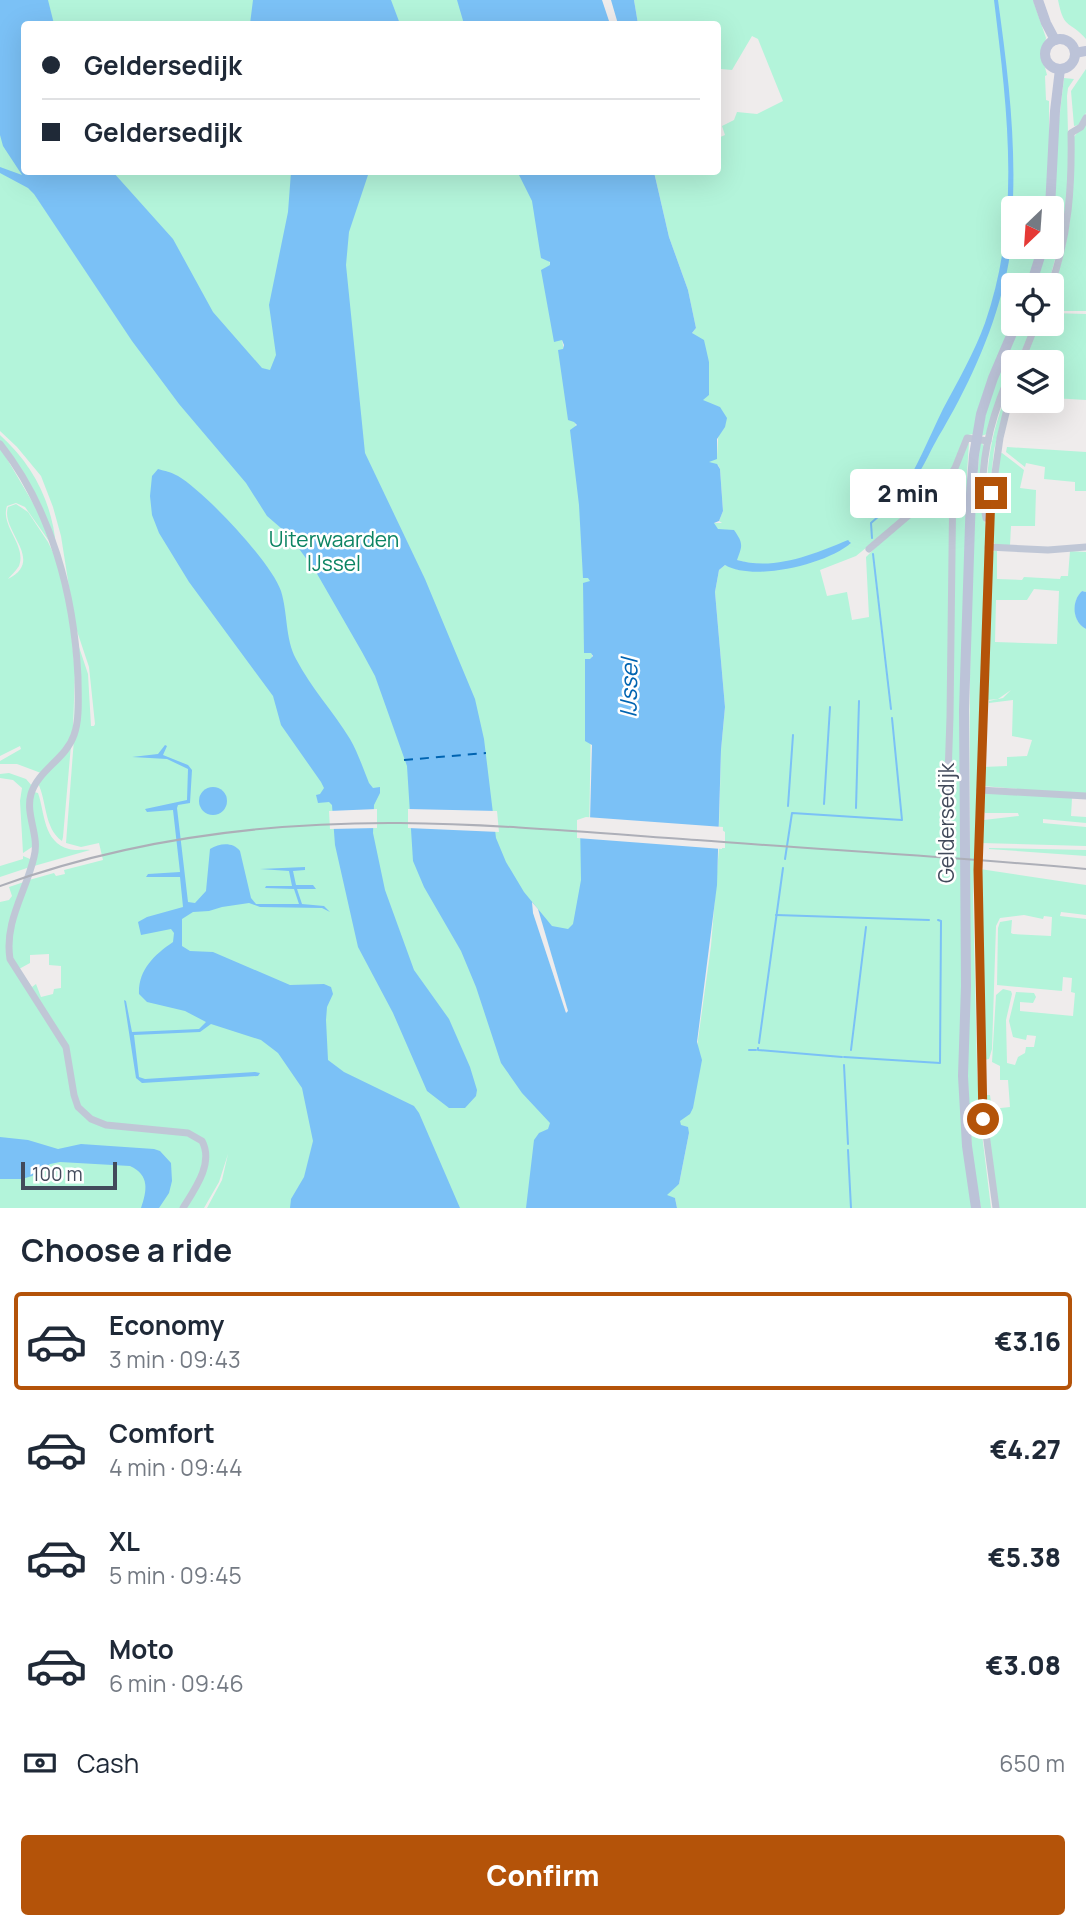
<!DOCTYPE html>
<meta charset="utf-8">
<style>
body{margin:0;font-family:Manrope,sans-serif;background:#f6f6f7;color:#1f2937;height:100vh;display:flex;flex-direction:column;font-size:26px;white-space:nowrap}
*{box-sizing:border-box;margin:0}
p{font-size:23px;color:#747a83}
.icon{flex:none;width:38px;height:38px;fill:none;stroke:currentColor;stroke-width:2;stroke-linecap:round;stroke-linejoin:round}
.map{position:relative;height:1208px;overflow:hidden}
.side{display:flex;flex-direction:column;background:#fff;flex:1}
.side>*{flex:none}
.hud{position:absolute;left:21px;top:21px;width:700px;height:154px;border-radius:7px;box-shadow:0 7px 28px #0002;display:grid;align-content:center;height:154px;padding:0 21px;background:#fff}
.needle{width:46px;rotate:205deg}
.buttons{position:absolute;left:1001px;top:196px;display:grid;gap:14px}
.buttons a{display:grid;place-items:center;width:63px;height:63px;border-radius:7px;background:#fff;box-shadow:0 7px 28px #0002;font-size:35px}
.scale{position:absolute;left:21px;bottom:18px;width:96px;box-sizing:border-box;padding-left:7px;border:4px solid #424a5b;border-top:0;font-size:19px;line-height:24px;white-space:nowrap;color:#424a5b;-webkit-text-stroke:5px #fff;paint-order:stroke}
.end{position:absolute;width:32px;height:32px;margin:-16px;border:9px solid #b45309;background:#fff;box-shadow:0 0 0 4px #fff}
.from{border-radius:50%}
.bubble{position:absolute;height:49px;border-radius:7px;background:#fff;box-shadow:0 7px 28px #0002;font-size:23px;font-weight:800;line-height:49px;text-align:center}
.hud b{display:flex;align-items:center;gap:24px;height:66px;font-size:26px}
.hud b+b{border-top:2px solid #e0e1e3}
.hud i{width:18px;height:18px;background:#1f2937}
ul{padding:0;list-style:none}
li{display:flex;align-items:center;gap:21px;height:98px;margin:0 14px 10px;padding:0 7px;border:4px solid transparent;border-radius:7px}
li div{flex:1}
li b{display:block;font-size:26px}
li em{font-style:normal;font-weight:800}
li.active{border-color:#b45309}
li>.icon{width:63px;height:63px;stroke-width:1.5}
h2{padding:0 21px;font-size:32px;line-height:84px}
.pay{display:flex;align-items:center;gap:18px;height:77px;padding:0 21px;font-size:26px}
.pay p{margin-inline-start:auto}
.action{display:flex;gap:14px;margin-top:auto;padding:14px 21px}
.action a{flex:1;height:80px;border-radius:7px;background:#b45309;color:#fff;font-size:28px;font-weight:800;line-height:80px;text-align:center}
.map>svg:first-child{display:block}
.green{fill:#b3f4da;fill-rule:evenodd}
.water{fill:#7bc1f6}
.pier{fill:#efecec}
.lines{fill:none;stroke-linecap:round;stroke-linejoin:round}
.stream{stroke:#7bc1f6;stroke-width:2}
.ferry{stroke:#0064b1;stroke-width:2;stroke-dasharray:9 7;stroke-linecap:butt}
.street{stroke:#c0c7d6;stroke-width:7}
.secondary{stroke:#bcc3d8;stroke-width:10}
.rail{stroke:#adafb8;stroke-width:2}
.route{stroke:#b45309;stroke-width:9}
.labels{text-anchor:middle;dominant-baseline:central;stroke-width:5;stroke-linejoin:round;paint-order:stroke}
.park-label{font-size:21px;fill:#0c8463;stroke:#fff}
.street-label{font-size:21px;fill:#424a5b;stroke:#fff}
.water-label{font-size:23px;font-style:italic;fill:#0064b1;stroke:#fff}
</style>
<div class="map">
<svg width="1086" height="1208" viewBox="0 0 1086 1208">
<rect width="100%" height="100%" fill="#efecec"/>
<g class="green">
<path d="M 0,0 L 469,0 L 478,24 L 24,24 L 24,172 L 530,172 L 550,264 L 576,427 L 590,581 L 592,658 L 589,840 L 544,1208 L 207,1208 L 222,1180 L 228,1154 L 219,1182 L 204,1208 L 0,1208 L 0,902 L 9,900 L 12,896 L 9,887 L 24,882 L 16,900 L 29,880 L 54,873 L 56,876 L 65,874 L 64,870 L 103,860 L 99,843 L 81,847 L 66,843 L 74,739 L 76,638 L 88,674 L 91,726 L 94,726 L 95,724 L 89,667 L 75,625 L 61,536 L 53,507 L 41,476 L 17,447 L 0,431 ZM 49,954 L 49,965 L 61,966 L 61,988 L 54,989 L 53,994 L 41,997 L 36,984 L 32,987 L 19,969 L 30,963 L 30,955 Z"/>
<path d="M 634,0 L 1033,0 L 1046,38 L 1042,56 L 1047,75 L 1045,76 L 1046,100 L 1049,101 L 1049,157 L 1046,208 L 1013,208 L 1013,247 L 1040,247 L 1027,285 L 1013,285 L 1013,320 L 994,367 L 974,434 L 968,435 L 966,445 L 969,443 L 967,473 L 962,1012 L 973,1208 L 677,1208 L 675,1198 L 666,1197 L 666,1191 L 679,1184 L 689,1133 L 678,1125 L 697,1047 L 711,946 L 719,848 L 725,848 L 725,832 L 719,828 L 721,750 L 725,707 L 715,592 L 719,570 L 725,565 L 739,570 L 814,561 L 850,544 L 850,541 C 844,543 838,548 831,551 C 806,563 764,569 737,560 L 735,539 L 715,529 L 714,523 L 722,523 L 719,521 L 723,511 L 720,469 L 718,465 L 708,467 L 707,459 L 717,457 L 720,407 L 698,404 L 697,398 L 709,395 L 709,362 L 692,333 L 696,328 L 688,290 L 669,237 L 654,172 L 718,172 L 718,138 L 725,135 L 722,126 L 734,120 L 737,112 L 757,114 L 783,101 L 758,39 L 752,36 L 732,70 L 721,69 L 721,66 L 718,65 L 718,24 L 638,24 ZM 872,543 L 876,547 L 866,557 L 869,617 L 852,620 L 847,592 L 827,596 L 820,570 L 856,556 Z"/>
<path d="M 1058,0 L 1086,0 L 1086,39 C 1070,20 1064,31 1058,0 Z"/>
<polygon points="1086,69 1086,113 1079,125 1074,126 1071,91"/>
<polygon points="1064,78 1074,79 1068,88 1067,96 1069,170 1064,227 1048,285 1035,285 1047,247 1052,247 1058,129"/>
<polygon points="1086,123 1086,311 1055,311 1052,310 1052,290 1063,257 1070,221 1073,138"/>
<polygon points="1052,313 1086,314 1086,400 1052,398 1052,362 1023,362 1038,324 1052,324"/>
<polygon points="1019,324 1033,324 1024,347 1013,362 987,434 981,436 988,403"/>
<path d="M 1010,385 L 994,450 L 987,516 C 985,467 991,431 1010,385 Z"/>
<path d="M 0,435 C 33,465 52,502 56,546 L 0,441 Z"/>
<path d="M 980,443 L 982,443 L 985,449 L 983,509 L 986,531 L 973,897 L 977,1070 L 981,1126 L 991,1208 L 981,1208 C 960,1106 970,1001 970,897 C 970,745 967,594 980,443 Z"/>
<path d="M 0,447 L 40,515 L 49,541 L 25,507 L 16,503 L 7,506 C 0,526 27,545 19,566 C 16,571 11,575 8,579 C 46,560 0,531 8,507 L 16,504 L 28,512 L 48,542 L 58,563 L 67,591 L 75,672 L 73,729 L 69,742 L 41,773 L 17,764 L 0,764 L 0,761 L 21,749 L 20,746 L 0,756 Z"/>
<polygon points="1007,447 1086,452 1086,491 1075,491 1075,482 1044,479 1045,467 1026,463 1025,467 1006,452"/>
<polygon points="1002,453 1024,470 1020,488 1036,490 1035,526 1011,526 1010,545 996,545 990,539 999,454"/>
<path d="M 997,549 L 997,579 L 1022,580 L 1024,577 L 1060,579 L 1061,576 L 1068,576 L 1070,551 L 1086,552 L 1086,592 L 1082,591 C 1071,602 1073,622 1086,629 L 1086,795 L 983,786 L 983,767 L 1007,766 L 1007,757 L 1027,756 L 1032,740 L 1012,736 L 1013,700 L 989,703 L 989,701 L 1003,698 L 1011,690 L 998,699 L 987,700 L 990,554 ZM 1034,589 L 1059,591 L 1057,644 L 995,642 L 996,600 L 1027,600 Z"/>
<path d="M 71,745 L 63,837 L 62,841 C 44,828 47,802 38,783 Z"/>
<polygon points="9,773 26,779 32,786 32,847 23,853 20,801 22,788 13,780 0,778 0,774"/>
<path d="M 34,792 L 38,793 C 45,813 43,842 69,849 C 76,851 85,849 90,850 L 34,866 L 31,810 Z"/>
<polygon points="986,792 1072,798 1071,816 1086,817 1086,823 1043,819 1043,823 1086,827 1086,846 981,843 981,824 984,820 1019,816 1018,813 985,813 982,809 983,794"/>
<polygon points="989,848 1086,850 1086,856 989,849"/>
<polygon points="23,856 30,859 30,867 0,877 0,866 23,859"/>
<polygon points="980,869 1086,885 1086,915 1061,912 1060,916 1086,919 1086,1208 998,1208 984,1095 990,1095 992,1109 1010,1107 1008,1080 1000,1080 1000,1066 992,1062 996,995 1003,989 1011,991 1012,994 1006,1020 1007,1063 1015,1065 1018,1057 1025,1053 1026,1047 1034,1047 1036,1036 1027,1035 1026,1040 1013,1037 1009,1021 1016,992 1034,993 1036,997 1033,1003 1020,1002 1020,1011 1073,1016 1075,993 1071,992 1072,978 1063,977 1062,991 997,985 998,928 1000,922 1012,920 1011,933 1013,934 1051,936 1052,917 1044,916 1043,919 1024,915 1000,918 996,926 992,1049 989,1059 984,1060"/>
</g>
<g class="water">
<path d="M 0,0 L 48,0 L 54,24 L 24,24 L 24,172 L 113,172 L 173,239 L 213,312 L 262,368 L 270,370 L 276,355 L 269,305 L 288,212 L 291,172 L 369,172 L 349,232 L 346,265 L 365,453 L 425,579 L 475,699 L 484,739 L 496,838 L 506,862 L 524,892 L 552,926 L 568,929 L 573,924 L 581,880 L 580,821 L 590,821 L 592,745 L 585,741 L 585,659 L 590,659 L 593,656 L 591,653 L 584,653 L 583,583 L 590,581 L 588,578 L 583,578 L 579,505 L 570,430 L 577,425 L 574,422 L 568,420 L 558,350 L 563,349 L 564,345 L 562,340 L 554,342 L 541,270 L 550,265 L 550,262 L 541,258 L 532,201 L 519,175 L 524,172 L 654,172 L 669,237 L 688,290 L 696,328 L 692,333 L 704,340 L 709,362 L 709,395 L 703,400 L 720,407 L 727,418 L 725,427 L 717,439 L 717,459 L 709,462 L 717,464 L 720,469 L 723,511 L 719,521 L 714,523 L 718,529 L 734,530 C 744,544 742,546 737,560 C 775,571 814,554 848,540 L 851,543 C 827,564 754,582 725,565 L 719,570 L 715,592 L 725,707 L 721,750 L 717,885 L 697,1042 L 702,1060 L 693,1108 L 690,1114 L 680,1121 L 681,1125 L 688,1127 L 689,1133 L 679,1184 L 667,1195 L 675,1198 L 677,1208 L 526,1208 L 534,1140 L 539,1133 L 548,1129 L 550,1123 L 522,1093 L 501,1063 L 476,987 L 461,951 L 424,887 L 413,861 L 407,766 L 375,676 L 362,652 L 316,572 L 289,535 L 267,516 L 246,483 L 179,404 L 132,341 L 34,194 L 28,188 L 0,173 L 0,167 L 22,175 L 3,146 L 0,135 Z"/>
<polygon points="253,0 391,0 400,24 250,24"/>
<polygon points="457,0 602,0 610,24 464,24"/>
<polygon points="611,0 634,0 638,24 618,24"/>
<path d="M 994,0 L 998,0 C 1008,73 1017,144 1012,218 C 1011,236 1011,254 1007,271 C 995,327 972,379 943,429 C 929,451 920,479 901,496 L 900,495 C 917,467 929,438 943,409 C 958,381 974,353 985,323 C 1022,217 1007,108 994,0 Z"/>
<path d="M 158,469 C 165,471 171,472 178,476 C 205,492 271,562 281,591 C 288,614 285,638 296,659 C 311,688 333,711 350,739 C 358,753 363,768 369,783 L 373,788 L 380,787 L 380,793 L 374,805 L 373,833 L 385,890 L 414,970 L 449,1019 L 470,1067 L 477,1090 L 476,1096 L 465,1108 L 449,1108 L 427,1091 L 393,1013 L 358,947 L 335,845 L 332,805 L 329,802 L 318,803 L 316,795 L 320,794 L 324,788 L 321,782 L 281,725 L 273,696 L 189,582 L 159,533 L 152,515 L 150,496 L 152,476 Z"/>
<path d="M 1082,591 L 1086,592 L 1086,629 C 1072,622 1071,601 1082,591 Z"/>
<path d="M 165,745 L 167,746 L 163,755 L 188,765 L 192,770 L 190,803 L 178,805 L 177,808 L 188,902 L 195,903 L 206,891 L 210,849 C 220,843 233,842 240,851 L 251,898 L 256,904 L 299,904 L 294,889 L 265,888 L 266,886 L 292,886 L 289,871 L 260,869 L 305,867 L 305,870 L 293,871 L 296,885 L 313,885 L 316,889 L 297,889 L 302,904 L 324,906 L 330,912 L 322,908 L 260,907 L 249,903 L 222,907 L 209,911 L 193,912 L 182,919 L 182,946 L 190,951 L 213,952 L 290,985 L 324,984 L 331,987 L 333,994 L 327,1007 L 326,1020 L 328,1060 L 344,1072 L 414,1106 L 419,1113 L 460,1208 L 290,1208 L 291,1199 L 304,1177 L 313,1141 L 302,1088 L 278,1053 L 261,1040 L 211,1024 L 200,1032 L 134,1035 L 139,1077 L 145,1079 L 255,1072 L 260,1073 L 258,1076 L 142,1083 L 136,1078 L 124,1000 L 126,1001 L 132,1032 L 199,1029 L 206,1022 L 185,1011 L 147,1002 L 139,994 C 138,970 154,955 173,942 L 174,933 L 171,929 L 141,935 L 138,922 L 147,917 L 183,907 L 180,877 L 146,877 L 148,874 L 180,872 L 173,810 L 147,812 L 145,809 L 187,800 L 188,769 L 167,759 L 132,757 L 158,754 Z"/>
<circle cx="213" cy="801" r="14"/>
<path d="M 0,1137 L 28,1140 L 58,1149 L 81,1144 L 154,1149 L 160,1151 L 171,1163 L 172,1181 L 169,1193 L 159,1208 L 141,1208 C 147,1191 150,1175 130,1166 L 60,1162 L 50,1164 L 32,1176 L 22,1179 L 0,1179 Z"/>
</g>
<g class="pier">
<polygon points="377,809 377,828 330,829 329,811"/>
<polygon points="408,809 497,811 499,832 408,828"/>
<polygon points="586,817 723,827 722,849 577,838 577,820"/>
<polygon points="532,902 538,909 568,1011 566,1013 533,913"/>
</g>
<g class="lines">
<g class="stream">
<polyline points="872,538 871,523 896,501"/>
<polyline points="873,554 891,709"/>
<polyline points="824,804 830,707"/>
<polyline points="788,806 793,735"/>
<polyline points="856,808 859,701"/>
<polyline points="785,859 792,813 902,820 892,718"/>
<polyline points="776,915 929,920"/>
<polyline points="759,1043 783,868"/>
<polyline points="758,1048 758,1050 842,1057"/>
<polyline points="749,1050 756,1050"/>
<polyline points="851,1050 866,927"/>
<polyline points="844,1057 940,1063 941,921 938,920"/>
<polyline points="844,1065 848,1144"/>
<polyline points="848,1150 851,1208"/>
</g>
<polyline class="ferry" points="404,760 486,753"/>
<g class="street">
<path d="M 1051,285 C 1069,235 1072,185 1071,133 L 1081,127 L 1086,118"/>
<polyline points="1021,362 1036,324"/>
<path d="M 0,444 C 52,510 74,595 78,677 C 78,695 80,719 74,735 C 66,759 38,770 31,794 C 25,815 40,836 34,857 C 26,892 4,922 10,959 L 66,1047 L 74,1095 L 78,1107 L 91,1119 L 106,1125 L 188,1133 L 202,1141 C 214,1163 195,1189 183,1208"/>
<path d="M 986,518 C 976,468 992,413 1013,367"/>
<polyline points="988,547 1048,550 1086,547"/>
<polyline points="869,549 942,487 955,468 967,438 988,441"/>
<polyline points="980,790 1086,796"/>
<polyline points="945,864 950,717 953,472"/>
<polyline points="996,1208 982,1104 978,870 990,508 1000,438 1013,384"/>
</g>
<g class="secondary">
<polyline points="1038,0 1046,23 1055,40"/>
<circle cx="1060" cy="54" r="15"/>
<polyline points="1075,53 1086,51"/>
<polyline points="1050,208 1055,111 1060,69"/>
<polyline points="1031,285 1043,247"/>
<polyline points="976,1208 967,1146 963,1076 966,986 964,710 971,494 974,455 981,414 993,378 1016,324"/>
</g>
<path class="rail" d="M 0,886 C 127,840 265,822 400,823 C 499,824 598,833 697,840 C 826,850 956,857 1086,869"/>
</g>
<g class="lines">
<polyline class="route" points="983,1119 978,870 991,493"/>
</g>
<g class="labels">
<g class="park-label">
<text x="334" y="539">Uiterwaarden<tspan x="334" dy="24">IJssel</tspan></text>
</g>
<g class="street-label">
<text transform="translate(946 823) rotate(-90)">Geldersedijk</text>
</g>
<g class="water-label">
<text transform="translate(628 688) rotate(-89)">IJssel</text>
</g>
</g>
</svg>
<div class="buttons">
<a><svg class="needle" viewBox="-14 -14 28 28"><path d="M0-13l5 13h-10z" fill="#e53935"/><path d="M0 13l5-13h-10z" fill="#747a83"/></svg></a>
<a><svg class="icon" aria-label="locate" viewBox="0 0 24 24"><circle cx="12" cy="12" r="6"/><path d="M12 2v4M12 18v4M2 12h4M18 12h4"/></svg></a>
<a><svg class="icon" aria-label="layers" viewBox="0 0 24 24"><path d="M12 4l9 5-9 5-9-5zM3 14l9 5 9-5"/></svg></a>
</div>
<div class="scale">100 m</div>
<i class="end from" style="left:983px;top:1119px"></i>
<i class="end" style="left:991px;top:493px"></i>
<div class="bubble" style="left:850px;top:469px;width:116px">2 min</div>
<div class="hud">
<b><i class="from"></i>Geldersedijk</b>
<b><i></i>Geldersedijk</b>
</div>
</div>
<section class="side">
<h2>Choose a ride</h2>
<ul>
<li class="active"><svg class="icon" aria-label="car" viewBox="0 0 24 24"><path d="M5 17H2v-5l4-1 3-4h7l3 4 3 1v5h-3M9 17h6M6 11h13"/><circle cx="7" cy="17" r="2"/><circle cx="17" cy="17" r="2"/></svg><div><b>Economy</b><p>3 min · 09:43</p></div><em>€3.16</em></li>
<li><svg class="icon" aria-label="car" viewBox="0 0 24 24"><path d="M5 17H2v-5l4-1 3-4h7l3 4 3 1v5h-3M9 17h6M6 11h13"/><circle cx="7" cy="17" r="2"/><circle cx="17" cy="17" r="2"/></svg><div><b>Comfort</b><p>4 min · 09:44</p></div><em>€4.27</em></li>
<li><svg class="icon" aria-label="car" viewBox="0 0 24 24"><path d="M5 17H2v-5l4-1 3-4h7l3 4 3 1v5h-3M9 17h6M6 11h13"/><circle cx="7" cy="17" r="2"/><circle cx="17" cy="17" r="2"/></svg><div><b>XL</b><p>5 min · 09:45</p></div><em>€5.38</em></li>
<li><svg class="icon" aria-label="car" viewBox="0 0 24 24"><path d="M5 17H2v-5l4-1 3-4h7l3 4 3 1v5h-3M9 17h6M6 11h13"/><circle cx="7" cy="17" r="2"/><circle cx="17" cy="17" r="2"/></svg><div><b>Moto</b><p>6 min · 09:46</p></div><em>€3.08</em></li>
</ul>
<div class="pay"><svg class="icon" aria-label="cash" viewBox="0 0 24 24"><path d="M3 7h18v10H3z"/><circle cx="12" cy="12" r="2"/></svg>Cash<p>650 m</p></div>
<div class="action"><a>Confirm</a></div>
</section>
